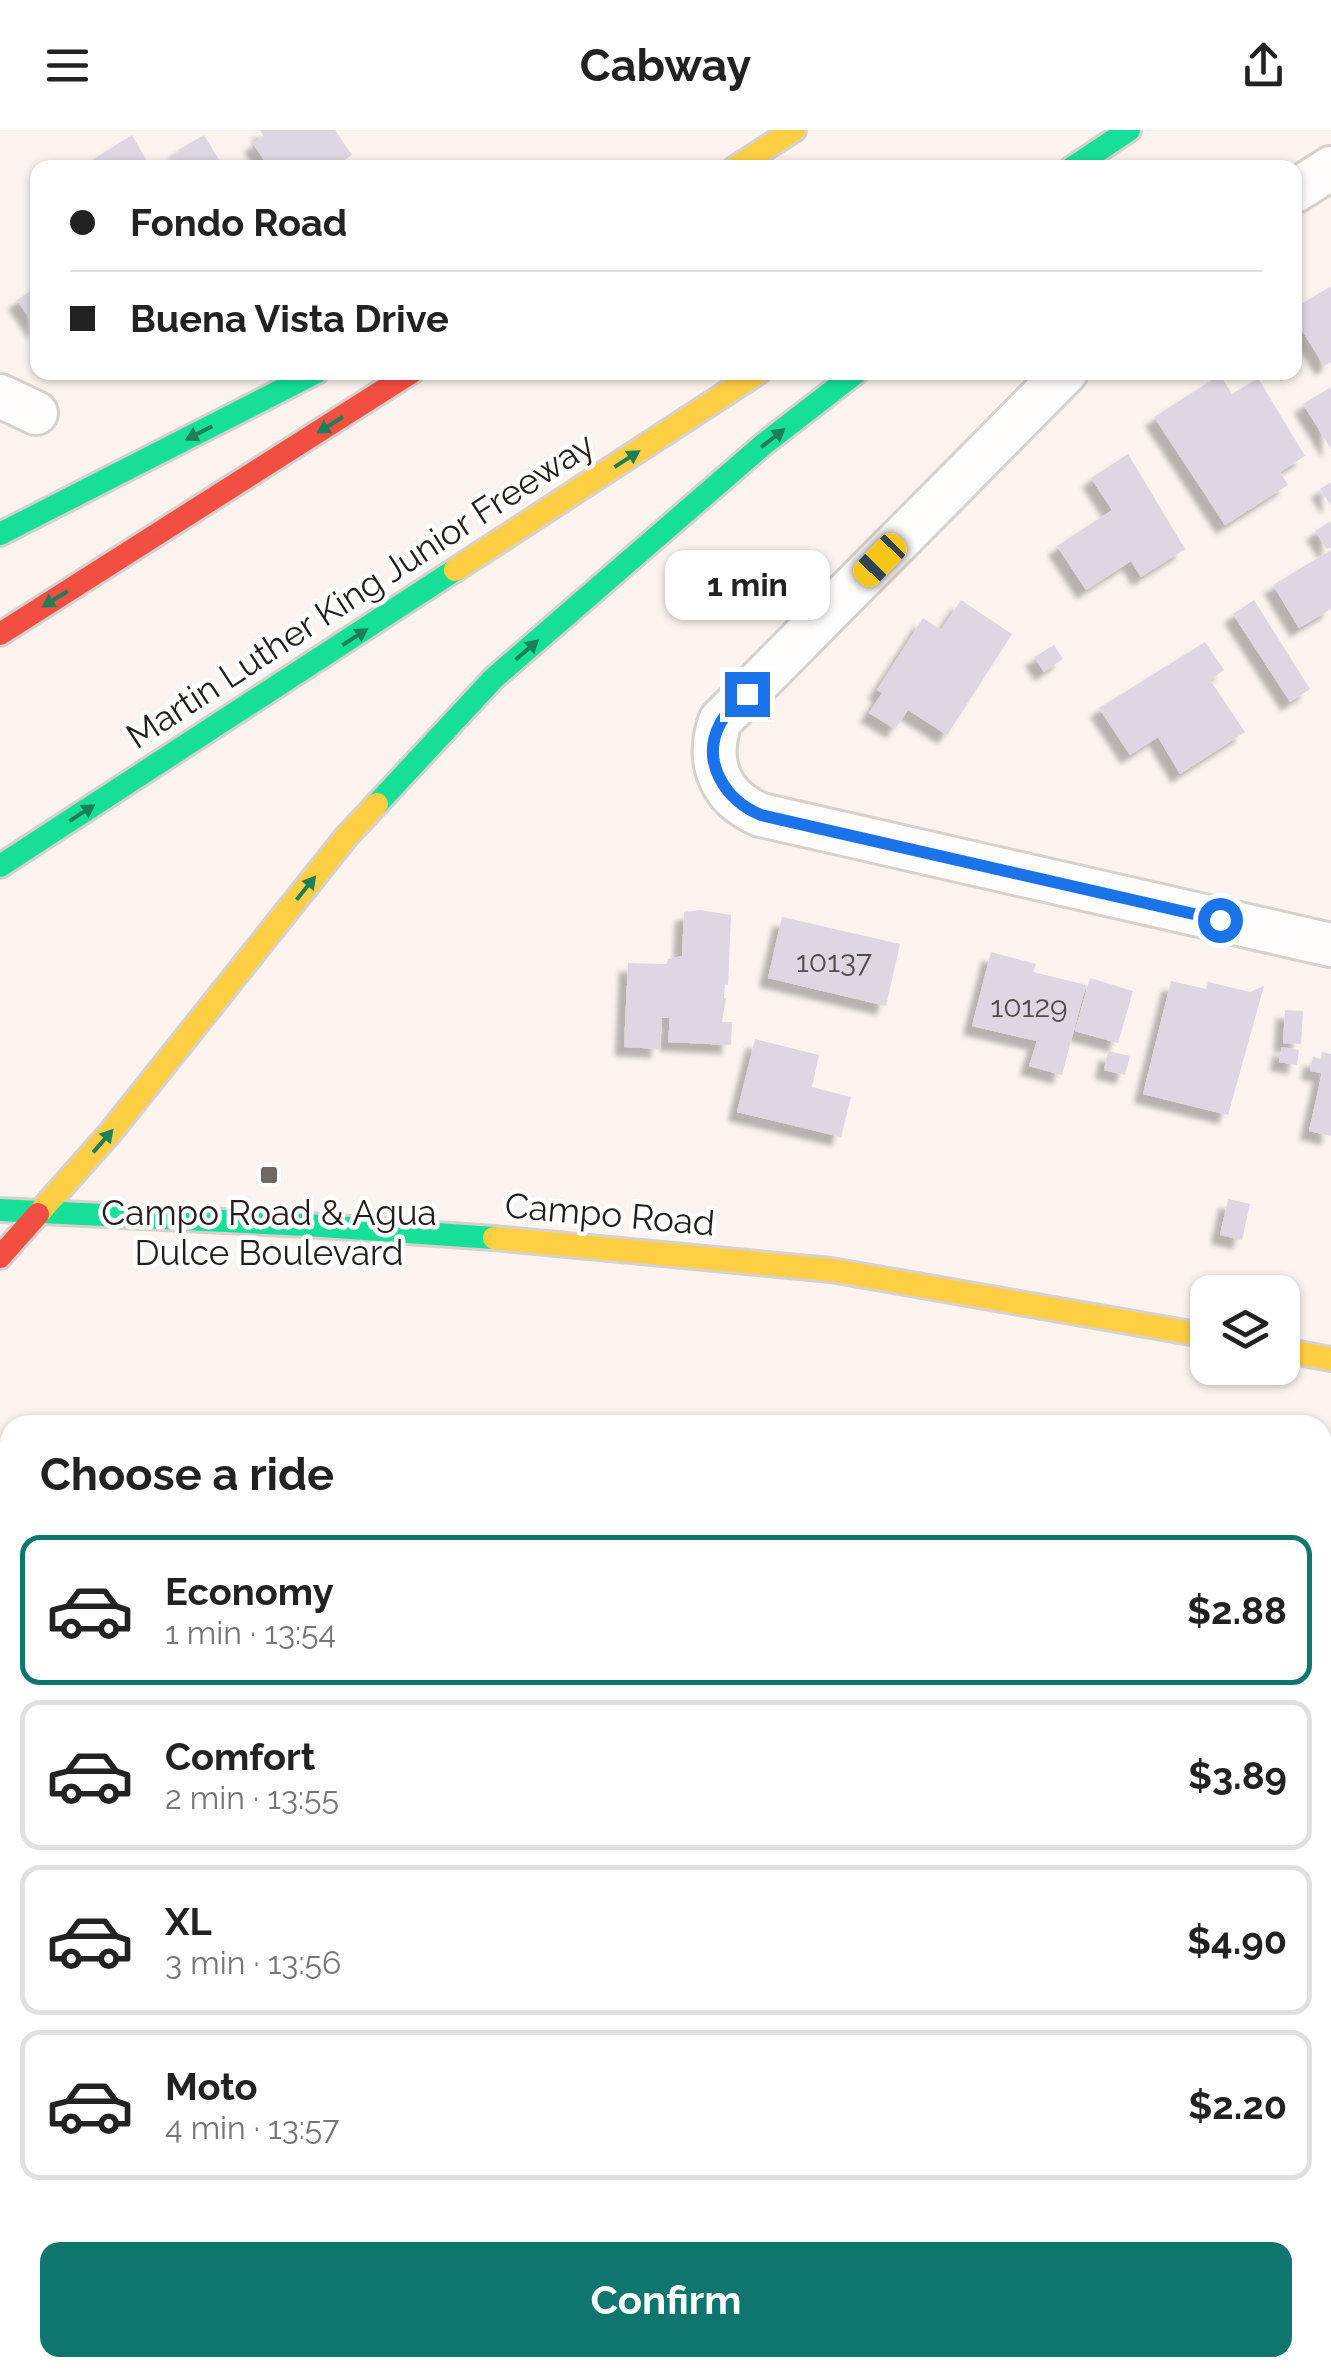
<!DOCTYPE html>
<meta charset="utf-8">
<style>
body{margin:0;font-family:Raleway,sans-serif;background:#f6f6f6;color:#222;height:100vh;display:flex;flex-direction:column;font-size:38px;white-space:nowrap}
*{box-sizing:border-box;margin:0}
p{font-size:32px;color:#767676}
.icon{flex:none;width:55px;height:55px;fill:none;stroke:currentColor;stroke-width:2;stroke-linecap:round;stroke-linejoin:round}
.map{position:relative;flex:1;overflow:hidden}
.drawer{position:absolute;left:0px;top:1285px;width:1332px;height:962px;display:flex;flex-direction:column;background:#fff;border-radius:30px 30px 0 0;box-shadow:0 2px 8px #0004}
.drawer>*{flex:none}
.guide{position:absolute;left:30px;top:30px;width:1272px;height:220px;border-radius:20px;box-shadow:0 2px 8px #0004;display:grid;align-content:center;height:220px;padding:0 40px;background:#fff}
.fabs{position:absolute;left:1190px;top:1145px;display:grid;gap:20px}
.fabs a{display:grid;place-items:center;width:110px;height:110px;border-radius:20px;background:#fff;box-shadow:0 2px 8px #0004;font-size:50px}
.end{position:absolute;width:45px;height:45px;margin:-22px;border:12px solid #1a73e8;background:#fff;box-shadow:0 0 0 5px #fff}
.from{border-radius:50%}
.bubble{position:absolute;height:70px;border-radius:20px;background:#fff;box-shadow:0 2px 8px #0004;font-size:32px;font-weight:700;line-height:70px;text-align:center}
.car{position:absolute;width:30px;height:60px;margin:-30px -15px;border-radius:12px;box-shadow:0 0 8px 2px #0007;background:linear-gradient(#f5c518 24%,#345 0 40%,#f5c518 0 76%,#345 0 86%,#f5c518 0)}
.guide b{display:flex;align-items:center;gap:35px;height:95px;font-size:38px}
.guide b+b{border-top:2px solid #e0e0e0}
.guide i{width:25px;height:25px;background:#222}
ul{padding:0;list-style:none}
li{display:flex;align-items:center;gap:30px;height:150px;margin:0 20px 15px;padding:0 20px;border:5px solid #e0e0e0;border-radius:20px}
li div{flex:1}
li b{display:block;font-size:38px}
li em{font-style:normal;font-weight:700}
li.active{border-color:#0f766e}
li>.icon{width:90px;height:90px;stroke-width:1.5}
h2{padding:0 40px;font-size:45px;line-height:120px}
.action{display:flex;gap:20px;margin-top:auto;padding:20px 40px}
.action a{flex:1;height:115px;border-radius:20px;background:#0f766e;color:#fff;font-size:40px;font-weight:700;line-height:115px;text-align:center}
header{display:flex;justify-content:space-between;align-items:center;height:130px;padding:0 40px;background:#fff;font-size:45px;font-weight:700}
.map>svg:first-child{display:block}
.green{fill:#f7d0b2}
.building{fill:#dfd6e4;filter:url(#shadow)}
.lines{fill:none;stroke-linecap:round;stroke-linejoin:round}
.street-casing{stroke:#d7d0cb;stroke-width:48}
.fast-casing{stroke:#d7d0cb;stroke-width:28}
.slow-casing{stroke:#d7d0cb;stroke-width:28}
.jam-casing{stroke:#d7d0cb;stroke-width:28}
.street{stroke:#fefdfc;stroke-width:42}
.fast{stroke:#16e098;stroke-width:22}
.slow{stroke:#ffcf43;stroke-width:22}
.jam{stroke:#f24e42;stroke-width:22}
.oneway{fill:#1d7e58}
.route{stroke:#1a73e8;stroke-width:12}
.poi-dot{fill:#6f6863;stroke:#fff;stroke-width:4}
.labels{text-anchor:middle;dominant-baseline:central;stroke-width:9;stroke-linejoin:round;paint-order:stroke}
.number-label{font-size:30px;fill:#534b4b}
.street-label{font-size:35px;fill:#241d18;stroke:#fff}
.poi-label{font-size:35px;fill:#241d18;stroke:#fff}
</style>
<header><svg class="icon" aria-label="menu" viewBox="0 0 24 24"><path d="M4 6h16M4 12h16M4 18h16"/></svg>Cabway<svg class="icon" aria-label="share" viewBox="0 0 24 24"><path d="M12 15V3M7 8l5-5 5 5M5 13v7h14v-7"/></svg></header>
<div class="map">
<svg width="1331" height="2247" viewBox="0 0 1331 2247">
<defs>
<filter id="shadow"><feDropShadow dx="-9" dy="9" stdDeviation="2.5" flood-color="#0004"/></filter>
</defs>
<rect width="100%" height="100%" fill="#faf3ee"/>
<polygon class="green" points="0,2055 10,2069 10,2238 123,2238 130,2247 0,2247"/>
<g class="building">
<polygon points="260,0 335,0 352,25 333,38 269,38 253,13 264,7"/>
<polygon points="132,5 151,38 92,38 89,32"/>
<polygon points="204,5 224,38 156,38 180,23 178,20"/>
<polygon points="38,156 38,201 17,170"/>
<polygon points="1331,156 1331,232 1324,236 1295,189 1295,178"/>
<polygon points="1220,245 1232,264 1258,248 1305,326 1280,342 1288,355 1225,395 1154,287"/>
<polygon points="1331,257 1331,319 1303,274"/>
<polygon points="1128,324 1185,419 1141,447 1131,431 1086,460 1057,416 1112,380 1091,348"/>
<polygon points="1331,352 1331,376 1320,359"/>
<polygon points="1331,391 1331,417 1327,419 1315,401"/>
<polygon points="1331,420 1331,479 1299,498 1273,455"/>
<polygon points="961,470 1012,504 947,605 908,580 895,599 869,583 882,563 877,560 923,488 941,500"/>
<polygon points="1254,470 1310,559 1290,572 1233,484"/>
<polygon points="1205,512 1224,540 1210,550 1245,602 1180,644 1158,607 1130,625 1099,578"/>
<polygon points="1054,515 1063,529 1044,542 1034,527"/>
<polygon points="700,780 731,785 728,855 725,854 724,868 726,868 722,892 732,892 731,915 668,912 670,888 662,888 660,919 624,917 628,833 667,834 668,829 682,826 684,782"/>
<polygon points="782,787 900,814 886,876 768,848"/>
<polygon points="991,822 1036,834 1033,842 1086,855 1062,945 1029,936 1037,911 972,896"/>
<polygon points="1090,848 1133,861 1118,913 1075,901"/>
<polygon points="1171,851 1206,859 1208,852 1250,862 1264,856 1228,985 1143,964"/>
<polygon points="1285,880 1303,881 1301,914 1283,913"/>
<polygon points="755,909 819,925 812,957 851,967 841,1007 737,982"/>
<polygon points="1282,917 1299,920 1297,935 1279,932"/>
<polygon points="1108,921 1130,926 1125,945 1104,940"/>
<polygon points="1322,922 1331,924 1331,1006 1309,1001 1322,943 1310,941 1313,927 1321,929"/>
<polygon points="1228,1069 1250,1074 1242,1110 1220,1105"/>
</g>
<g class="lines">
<g class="street-casing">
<g id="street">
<polyline points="1295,61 1331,38"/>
<path d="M 1066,242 L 720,591 C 706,633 720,668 761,685 L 1331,815"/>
<polyline points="0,266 36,283"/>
</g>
</g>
<g class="fast-casing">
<g id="fast">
<polyline points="1072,38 1129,0"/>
<polyline points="0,404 317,242"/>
<polyline points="377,674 494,548 764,314 857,242"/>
<polyline points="0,736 455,440"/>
<polyline points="0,1080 307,1095 494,1108"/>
<polyline points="1275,2247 1290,2238"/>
</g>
</g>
<g class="slow-casing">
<g id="slow">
<polyline points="735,38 794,0"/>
<polyline points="455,440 759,242"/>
<polyline points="38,1084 110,1003 347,706 377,674"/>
<polyline points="494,1108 831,1140 1208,1206"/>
<polyline points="1282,1220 1331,1229"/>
<polyline points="0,1947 10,1945"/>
</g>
</g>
<g class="jam-casing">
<g id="jam">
<polyline points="0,504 412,242"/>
<polyline points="0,1127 38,1084"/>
<polyline points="1322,2217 1331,2212"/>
<polyline points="1190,2238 1201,2247"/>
</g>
</g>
<use href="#street" class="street"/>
<use href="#fast" class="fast"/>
<use href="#slow" class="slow"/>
<use href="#jam" class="jam"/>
</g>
<defs><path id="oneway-solid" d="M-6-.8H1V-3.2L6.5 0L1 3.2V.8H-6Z" transform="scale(2.5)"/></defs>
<g class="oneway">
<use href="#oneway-solid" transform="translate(330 295) rotate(148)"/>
<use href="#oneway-solid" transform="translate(199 303) rotate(153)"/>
<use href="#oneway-solid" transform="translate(773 308) rotate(-38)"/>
<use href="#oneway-solid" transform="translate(627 329) rotate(-33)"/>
<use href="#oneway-solid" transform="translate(55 469) rotate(148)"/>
<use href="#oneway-solid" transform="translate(355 507) rotate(-33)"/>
<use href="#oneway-solid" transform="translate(527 520) rotate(-41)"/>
<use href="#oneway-solid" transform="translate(82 683) rotate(-33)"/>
<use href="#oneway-solid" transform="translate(306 758) rotate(-51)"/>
<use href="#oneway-solid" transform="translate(103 1011) rotate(-49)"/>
</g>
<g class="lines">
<path class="route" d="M 747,564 C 738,573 725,583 720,594 C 700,632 726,671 761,685 L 1220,790"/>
</g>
<rect class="poi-dot" x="259" y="1035" width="20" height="20" rx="5"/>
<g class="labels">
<g class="number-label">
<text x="834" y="831">10137</text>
<text x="1029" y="876">10129</text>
</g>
<g class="street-label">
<text transform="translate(360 460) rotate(-33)">Martin Luther King Junior Freeway</text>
<text transform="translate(610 1084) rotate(5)">Campo Road</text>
</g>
<g class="poi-label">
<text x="269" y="1082">Campo Road &amp; Agua<tspan x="269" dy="40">Dulce Boulevard</tspan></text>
</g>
</g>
</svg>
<div class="fabs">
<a><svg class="icon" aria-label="layers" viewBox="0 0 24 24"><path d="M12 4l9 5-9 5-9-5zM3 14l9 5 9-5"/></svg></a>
</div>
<i class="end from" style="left:1220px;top:790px"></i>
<i class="end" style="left:747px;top:564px"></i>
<div class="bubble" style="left:665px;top:420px;width:165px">1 min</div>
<i class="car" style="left:880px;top:430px;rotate:224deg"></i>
<div class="guide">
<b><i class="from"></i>Fondo Road</b>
<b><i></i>Buena Vista Drive</b>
</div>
<section class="drawer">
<h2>Choose a ride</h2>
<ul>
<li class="active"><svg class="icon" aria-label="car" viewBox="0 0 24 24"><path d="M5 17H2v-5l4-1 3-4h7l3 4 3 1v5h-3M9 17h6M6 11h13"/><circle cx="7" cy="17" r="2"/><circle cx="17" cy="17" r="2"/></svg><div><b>Economy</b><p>1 min · 13:54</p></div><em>$2.88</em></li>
<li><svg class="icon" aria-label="car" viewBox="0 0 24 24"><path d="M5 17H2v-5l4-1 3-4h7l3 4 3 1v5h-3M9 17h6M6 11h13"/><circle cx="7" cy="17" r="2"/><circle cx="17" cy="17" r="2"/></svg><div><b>Comfort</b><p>2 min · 13:55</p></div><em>$3.89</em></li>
<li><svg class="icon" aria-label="car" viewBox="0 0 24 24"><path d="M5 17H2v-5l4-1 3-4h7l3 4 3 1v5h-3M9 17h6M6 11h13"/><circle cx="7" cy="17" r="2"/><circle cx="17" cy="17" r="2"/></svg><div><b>XL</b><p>3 min · 13:56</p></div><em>$4.90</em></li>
<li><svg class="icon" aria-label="car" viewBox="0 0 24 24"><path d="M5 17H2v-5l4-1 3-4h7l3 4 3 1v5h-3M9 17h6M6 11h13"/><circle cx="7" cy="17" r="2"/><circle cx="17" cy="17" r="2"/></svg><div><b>Moto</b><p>4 min · 13:57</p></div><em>$2.20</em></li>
</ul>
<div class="action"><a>Confirm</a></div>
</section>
</div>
